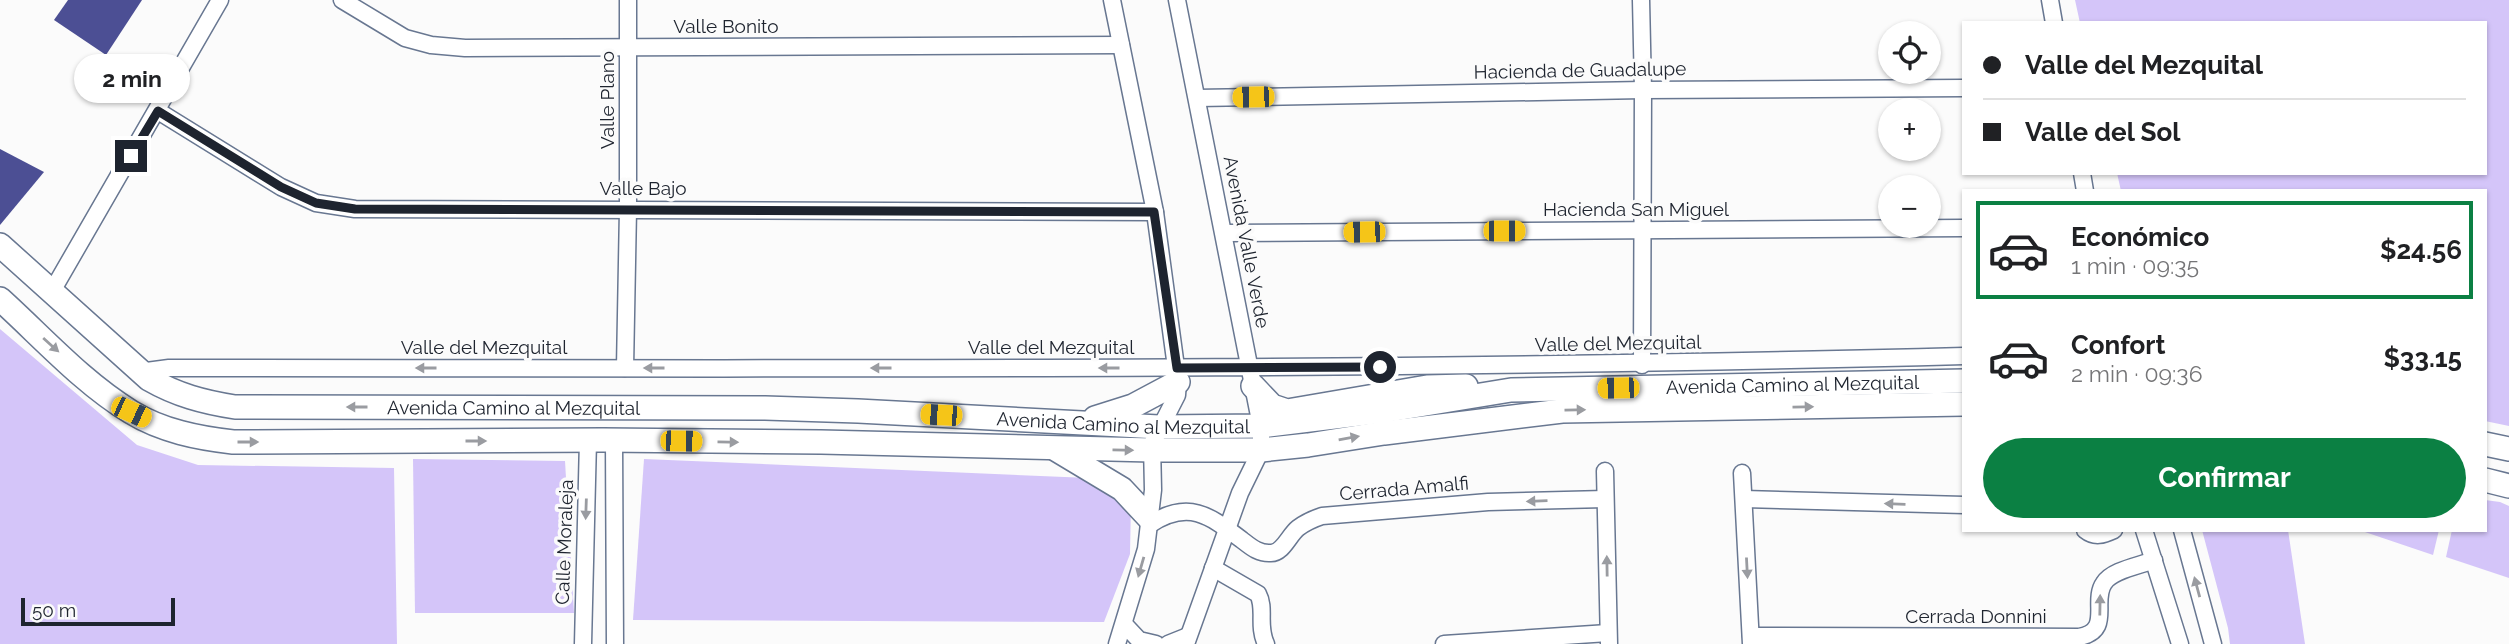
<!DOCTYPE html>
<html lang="es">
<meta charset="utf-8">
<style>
body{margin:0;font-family:Raleway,sans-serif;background:#f6f6f6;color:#202124;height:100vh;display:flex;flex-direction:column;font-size:26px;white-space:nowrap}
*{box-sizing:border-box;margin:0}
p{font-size:23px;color:#757577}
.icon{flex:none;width:38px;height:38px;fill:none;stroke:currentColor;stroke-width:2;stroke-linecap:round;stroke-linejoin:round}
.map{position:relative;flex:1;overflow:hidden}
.sheet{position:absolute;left:1962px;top:189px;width:525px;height:343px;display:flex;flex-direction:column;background:#fff;border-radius:0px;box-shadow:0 2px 5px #0004}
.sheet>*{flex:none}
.top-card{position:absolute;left:1962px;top:21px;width:525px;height:154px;border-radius:0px;box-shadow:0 2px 5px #0004;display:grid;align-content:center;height:154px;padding:0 21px;background:#fff}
.buttons{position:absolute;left:1878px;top:21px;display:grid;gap:14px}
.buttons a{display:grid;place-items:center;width:63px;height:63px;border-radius:50%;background:#fff;box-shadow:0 2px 5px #0004;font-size:35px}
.scale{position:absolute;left:21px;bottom:18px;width:154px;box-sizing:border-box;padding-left:7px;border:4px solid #1e242f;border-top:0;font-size:19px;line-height:24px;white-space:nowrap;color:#1e242f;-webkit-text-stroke:5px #fbfbfb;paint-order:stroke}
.end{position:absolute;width:32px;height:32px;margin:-16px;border:9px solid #1e242f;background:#fff;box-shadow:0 0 0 4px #fff}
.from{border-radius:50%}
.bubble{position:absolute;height:49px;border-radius:24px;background:#fff;box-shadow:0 2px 5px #0004;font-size:23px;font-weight:700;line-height:49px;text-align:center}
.car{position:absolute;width:21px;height:42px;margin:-21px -10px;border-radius:9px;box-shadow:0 0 5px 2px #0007;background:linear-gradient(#f5c518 24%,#345 0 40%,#f5c518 0 76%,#345 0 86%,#f5c518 0)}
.top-card b{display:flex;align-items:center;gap:24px;height:66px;font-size:26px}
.top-card b+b{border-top:2px solid #e0e0e0}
.top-card i{width:18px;height:18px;background:#202124}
ul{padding:12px 0 0;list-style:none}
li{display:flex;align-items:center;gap:21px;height:98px;margin:0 14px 10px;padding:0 7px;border:4px solid transparent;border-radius:0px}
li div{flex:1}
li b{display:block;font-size:26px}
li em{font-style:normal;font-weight:700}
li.selected{border-color:#0b8043}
li>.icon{width:63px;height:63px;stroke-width:1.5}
.primary-button{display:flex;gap:14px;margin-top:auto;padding:14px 21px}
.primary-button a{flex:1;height:80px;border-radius:42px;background:#0b8043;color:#fff;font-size:28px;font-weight:700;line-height:80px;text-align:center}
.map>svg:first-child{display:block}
.green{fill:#d4c5f9}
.building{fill:#4c4f94}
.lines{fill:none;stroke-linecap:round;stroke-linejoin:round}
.street-casing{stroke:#687791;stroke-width:19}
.secondary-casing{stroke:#687791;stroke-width:26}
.street{stroke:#fff;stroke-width:16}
.secondary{stroke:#fff;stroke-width:23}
.oneway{fill:#9a9ca1}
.route{stroke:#1e242f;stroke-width:9}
.labels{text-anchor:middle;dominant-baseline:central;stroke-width:7;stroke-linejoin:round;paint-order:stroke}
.street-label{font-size:19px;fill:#1e242f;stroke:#fbfbfb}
</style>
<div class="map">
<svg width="2509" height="644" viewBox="0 0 2509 644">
<rect width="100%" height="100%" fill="#fbfbfb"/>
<g class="green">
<polygon points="2075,0 2509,0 2509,426 2485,421 2485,191 2121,191 2117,173 2485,173 2485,23 2080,23"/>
<polygon points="0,329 137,445 198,465 394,468 397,644 0,644"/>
<polygon points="413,459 565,461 574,613 415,613"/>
<polygon points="644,459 1089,478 1131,502 1130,554 1104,622 633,620"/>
<polygon points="2485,500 2500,502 2509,506 2509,578 2446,557 2452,530 2485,530"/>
<polygon points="2202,530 2288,530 2305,644 2230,644 2228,628"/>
<polygon points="2359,530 2439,530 2433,555"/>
</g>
<g class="building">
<polygon points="68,0 142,0 106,55 54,20"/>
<polygon points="0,149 44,172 0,225"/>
</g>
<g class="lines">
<g class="street-casing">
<g id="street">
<polyline points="342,0 405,38 431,45 465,48 1121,45"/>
<polyline points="1112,0 1155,212 1178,382 1177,395 1152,444 1153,490 1146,549 1117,644"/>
<polyline points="1177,0 1261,426 1261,450 1240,493 1186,644"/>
<polyline points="1641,0 1643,90 1642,365"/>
<polyline points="2050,0 2054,23"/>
<polyline points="1197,98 1643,90 1964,88"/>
<polyline points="158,111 281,187 316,203 355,209 1155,212"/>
<polyline points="2082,173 2085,191"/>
<polyline points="1224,233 1964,228"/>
<polyline points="51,293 220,0"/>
<polyline points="625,368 628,209 628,0"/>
<path d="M 139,372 L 169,368 C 767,368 1365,372 1964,356"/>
<polyline points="614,440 615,644"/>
<polyline points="1605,471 1609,644"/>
<polyline points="1742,473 1751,644"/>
<polyline points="1744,499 1964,505"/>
<path d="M 1149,525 C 1188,499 1209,515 1242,540 C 1251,547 1259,554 1271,553 C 1283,553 1289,535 1298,528 C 1306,522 1313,519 1322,516 L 1488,502 L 1605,499"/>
<path d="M 2085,530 C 2095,538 2103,535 2114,530"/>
<polyline points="2144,530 2180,644"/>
<polyline points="2182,530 2213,644"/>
<path d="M 1213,568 L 1258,594 C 1266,609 1257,625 1266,644"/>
<polyline points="1124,624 1139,640 1156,644"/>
<path d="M 1751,636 L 2079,637 C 2113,631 2091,601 2104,583 C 2112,570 2139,566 2154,560"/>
<polyline points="583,644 588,440"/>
<polyline points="1168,644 1188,636"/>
<polyline points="1444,644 1608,633"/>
</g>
</g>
<g class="secondary-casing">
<g id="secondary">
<path id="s1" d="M 0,245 L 149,379 C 177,395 203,402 235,407 L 765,408 L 858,411 L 1159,427 L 1261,426 L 1383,411 L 1511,390 L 1964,381"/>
<path d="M 0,299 C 42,337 82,382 131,412 C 162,431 198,438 233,442 L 603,440 L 821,442 L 1152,450 L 1261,450 L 1308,445 L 1384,433 L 1562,411 L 1964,404"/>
<polyline points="1253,386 1272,406 1287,411 1427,387 1466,386"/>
<polyline points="1095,418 1133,406 1178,382"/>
<polyline points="2485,444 2509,449"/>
<polyline points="1057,450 1122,489 1150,519"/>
<polyline points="2485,480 2509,486"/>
</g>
</g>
<use href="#street" class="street"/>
<use href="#secondary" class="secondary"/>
</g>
<defs><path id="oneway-solid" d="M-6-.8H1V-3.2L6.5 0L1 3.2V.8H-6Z" transform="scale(1.75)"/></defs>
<g class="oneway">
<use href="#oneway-solid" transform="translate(51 345) rotate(42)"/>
<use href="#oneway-solid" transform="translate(426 368) rotate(-180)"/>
<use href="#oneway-solid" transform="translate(654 368) rotate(180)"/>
<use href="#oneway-solid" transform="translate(881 368) rotate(180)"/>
<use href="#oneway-solid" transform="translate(1109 368) rotate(180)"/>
<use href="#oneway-solid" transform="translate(357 407) rotate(-180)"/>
<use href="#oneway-solid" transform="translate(1803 407) rotate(-1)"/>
<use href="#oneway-solid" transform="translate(1575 410) rotate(-1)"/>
<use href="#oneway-solid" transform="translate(1349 438) rotate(-10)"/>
<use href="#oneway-solid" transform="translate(476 441)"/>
<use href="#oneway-solid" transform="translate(248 442)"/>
<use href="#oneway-solid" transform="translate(728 442) rotate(1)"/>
<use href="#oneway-solid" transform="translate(1123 450) rotate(1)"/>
<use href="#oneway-solid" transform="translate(1537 501) rotate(178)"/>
<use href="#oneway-solid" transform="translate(1895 504) rotate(-178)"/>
<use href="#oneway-solid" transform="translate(586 509) rotate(92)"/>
<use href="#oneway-solid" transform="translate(1607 566) rotate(-91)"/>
<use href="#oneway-solid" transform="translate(1141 567) rotate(106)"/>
<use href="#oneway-solid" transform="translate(1747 568) rotate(87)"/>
<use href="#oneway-solid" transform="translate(2197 587) rotate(-105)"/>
<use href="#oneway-solid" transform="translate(2100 605) rotate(-89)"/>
</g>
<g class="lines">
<polyline class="route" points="131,156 158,111 281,187 316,203 355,209 1154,212 1177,368 1380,367"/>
</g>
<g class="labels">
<g class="street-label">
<text x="726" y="26">Valle Bonito</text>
<text transform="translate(1580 70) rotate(-1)">Hacienda de Guadalupe</text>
<text transform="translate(607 100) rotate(-90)">Valle Plano</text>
<text x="643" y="188">Valle Bajo</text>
<text x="1636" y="209">Hacienda San Miguel</text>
<text transform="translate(1247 242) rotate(79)">Avenida Valle Verde</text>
<text transform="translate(1618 343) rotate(-1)">Valle del Mezquital</text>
<text x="484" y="347">Valle del Mezquital</text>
<text x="1051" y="347">Valle del Mezquital</text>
<text stroke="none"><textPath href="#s1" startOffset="1852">Avenida Camino al Mezquital</textPath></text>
<text stroke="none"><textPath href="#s1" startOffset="570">Avenida Camino al Mezquital</textPath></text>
<text stroke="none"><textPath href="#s1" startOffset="1180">Avenida Camino al Mezquital</textPath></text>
<text transform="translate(1404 488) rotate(-5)">Cerrada Amalfi</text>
<text transform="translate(564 542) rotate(-88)">Calle Moraleja</text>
<text x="1976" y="616">Cerrada Donnini</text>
</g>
</g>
</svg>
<div class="buttons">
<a><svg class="icon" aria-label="locate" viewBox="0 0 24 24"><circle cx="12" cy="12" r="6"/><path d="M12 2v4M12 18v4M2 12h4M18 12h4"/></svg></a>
<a>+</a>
<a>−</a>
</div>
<div class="scale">50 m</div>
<i class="end from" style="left:1380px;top:367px"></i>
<i class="end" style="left:131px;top:156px"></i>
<div class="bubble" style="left:74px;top:54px;width:116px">2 min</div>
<i class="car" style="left:1253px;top:97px;rotate:269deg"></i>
<i class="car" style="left:1504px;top:231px;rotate:90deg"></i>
<i class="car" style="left:1364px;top:232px;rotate:269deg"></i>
<i class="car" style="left:1618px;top:388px;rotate:269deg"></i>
<i class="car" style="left:131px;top:412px;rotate:115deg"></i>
<i class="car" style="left:941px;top:415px;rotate:273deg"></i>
<i class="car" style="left:681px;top:441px;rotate:91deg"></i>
<div class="top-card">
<b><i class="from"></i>Valle del Mezquital</b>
<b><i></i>Valle del Sol</b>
</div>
<section class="sheet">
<ul>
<li class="selected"><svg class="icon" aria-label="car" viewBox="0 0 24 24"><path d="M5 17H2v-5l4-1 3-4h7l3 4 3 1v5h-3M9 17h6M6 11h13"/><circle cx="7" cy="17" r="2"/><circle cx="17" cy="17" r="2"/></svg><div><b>Económico</b><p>1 min · 09:35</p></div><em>$24.56</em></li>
<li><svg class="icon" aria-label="car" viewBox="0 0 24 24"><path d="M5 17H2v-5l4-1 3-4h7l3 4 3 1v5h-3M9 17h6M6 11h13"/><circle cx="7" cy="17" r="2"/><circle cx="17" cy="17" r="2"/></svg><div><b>Confort</b><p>2 min · 09:36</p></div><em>$33.15</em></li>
</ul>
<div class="primary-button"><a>Confirmar</a></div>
</section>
</div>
